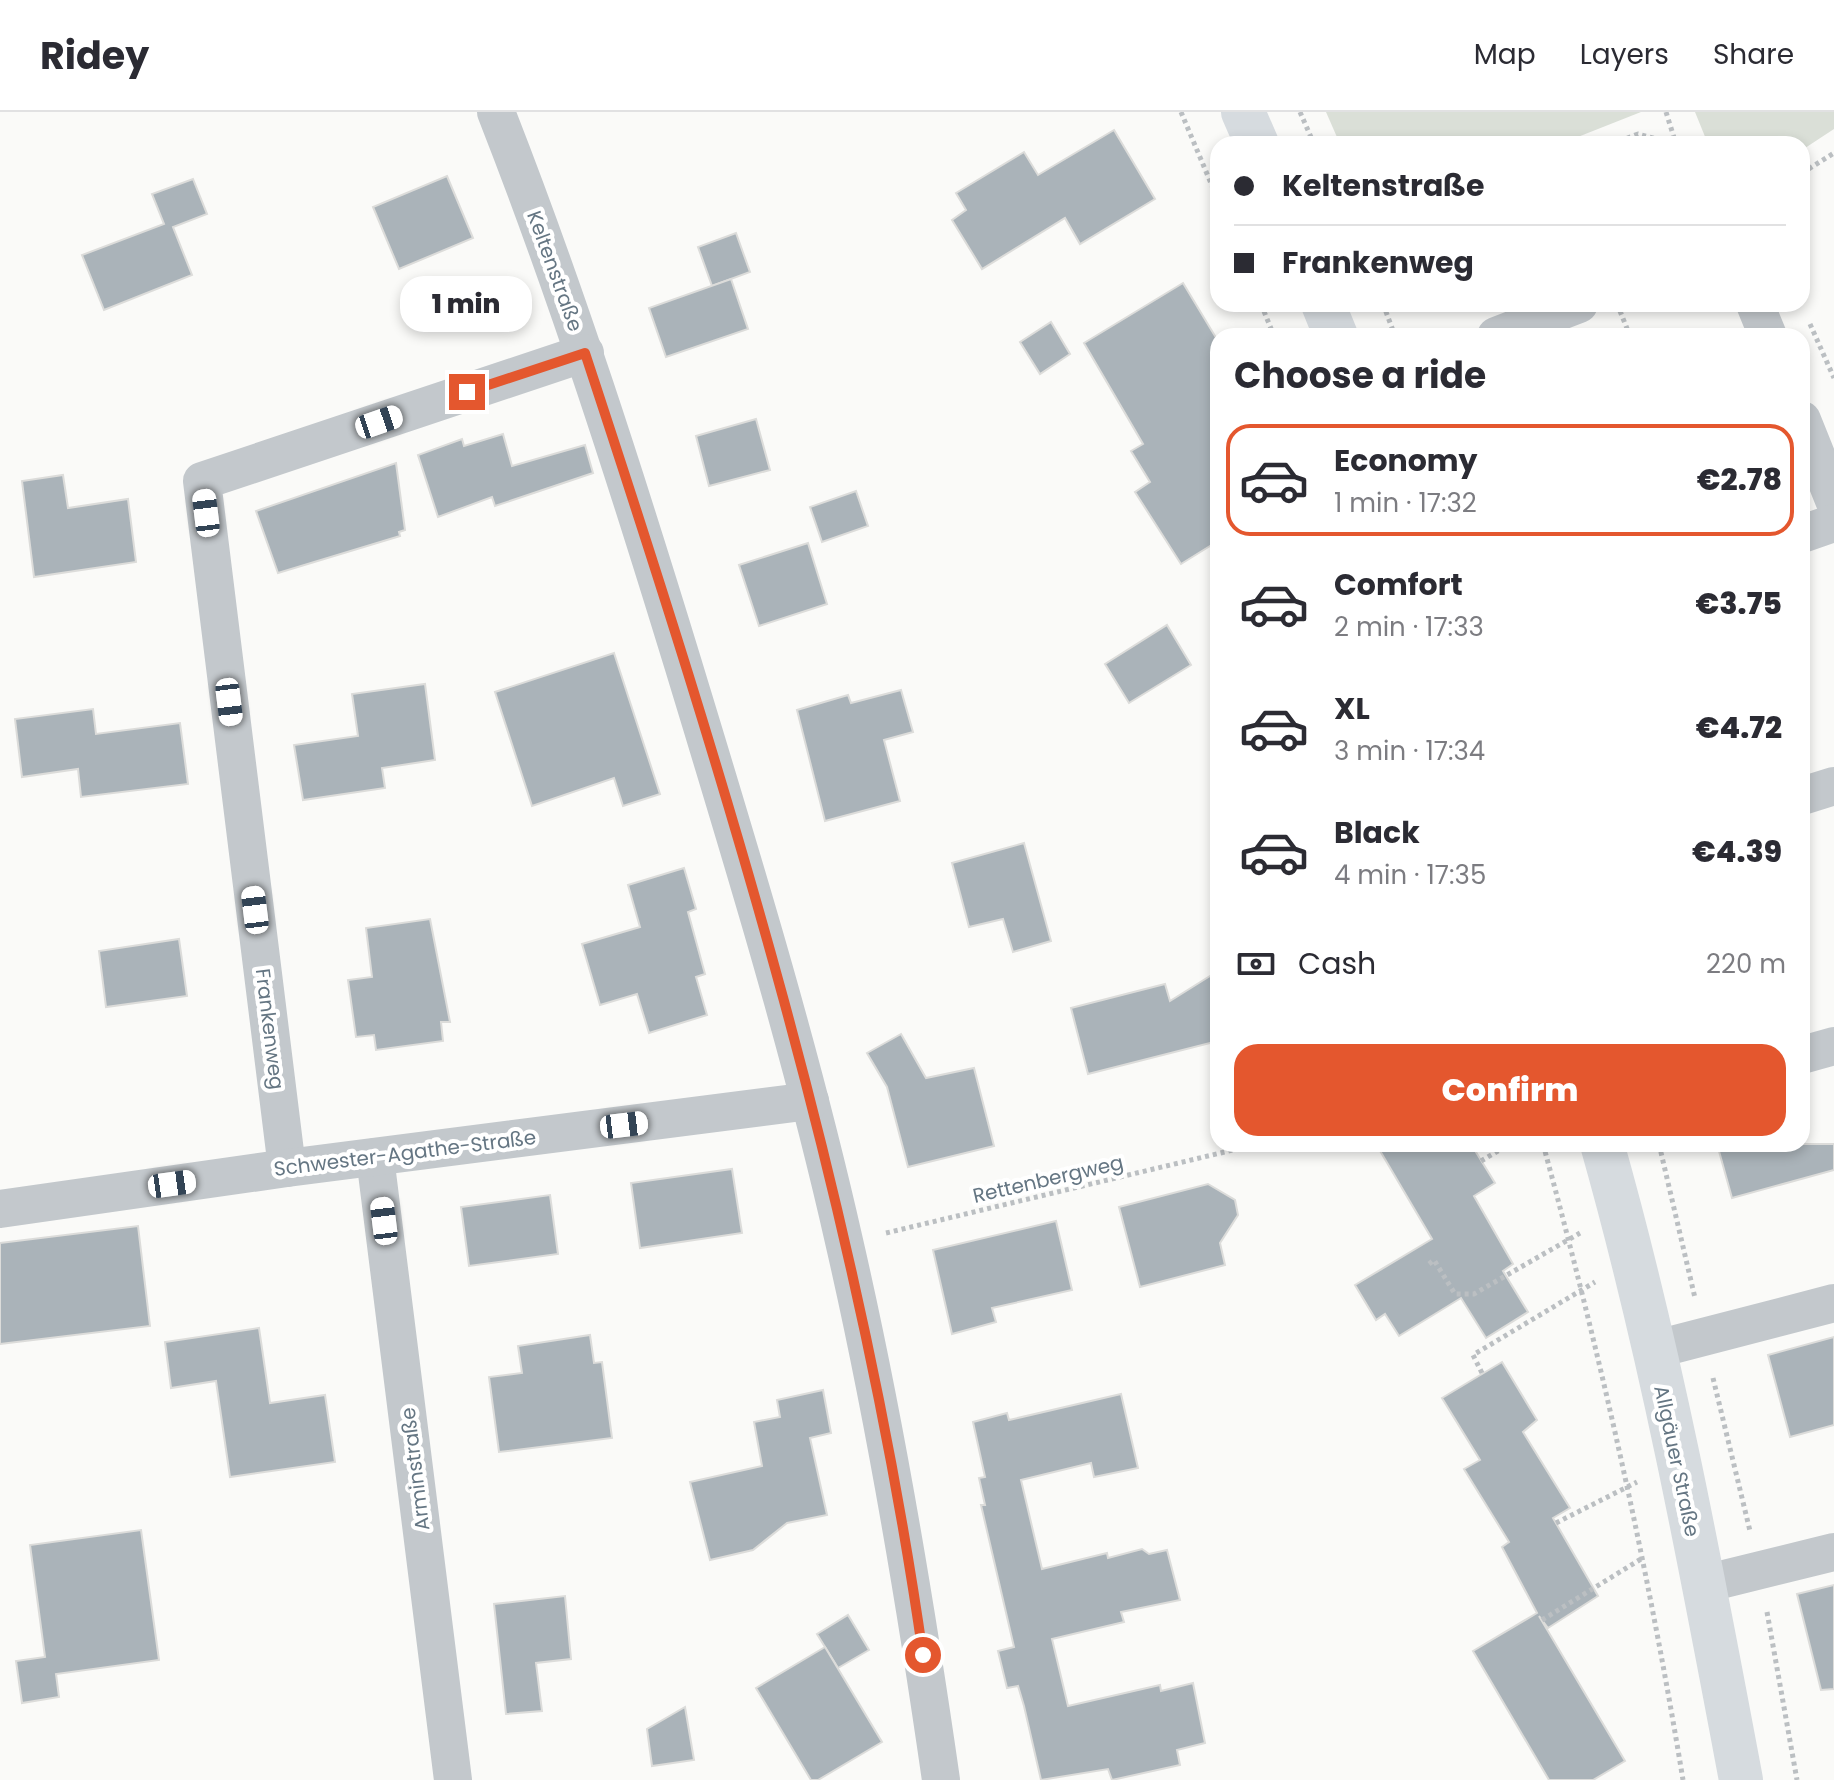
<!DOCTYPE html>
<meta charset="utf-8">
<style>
body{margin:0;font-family:Poppins,sans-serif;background:#f7f7f7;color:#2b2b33;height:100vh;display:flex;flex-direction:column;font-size:30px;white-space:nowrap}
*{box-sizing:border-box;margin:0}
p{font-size:26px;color:#7c7c81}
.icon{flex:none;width:44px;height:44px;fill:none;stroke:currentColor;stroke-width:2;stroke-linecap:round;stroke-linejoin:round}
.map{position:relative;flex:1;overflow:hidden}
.details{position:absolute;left:1210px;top:216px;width:600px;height:824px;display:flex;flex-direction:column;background:#fff;border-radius:24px;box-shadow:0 4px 12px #0003}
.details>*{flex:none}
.hud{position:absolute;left:1210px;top:24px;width:600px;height:176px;border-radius:24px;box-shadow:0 4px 12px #0003;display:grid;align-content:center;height:176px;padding:0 24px;background:#fff}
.end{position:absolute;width:36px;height:36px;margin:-18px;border:10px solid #e4572e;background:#fff;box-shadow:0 0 0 4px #fff}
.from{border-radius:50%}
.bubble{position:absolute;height:56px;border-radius:24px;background:#fff;box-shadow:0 4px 12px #0003;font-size:26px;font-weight:800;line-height:56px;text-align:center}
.car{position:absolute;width:24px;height:48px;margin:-24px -12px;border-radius:10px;box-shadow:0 0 6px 2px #0007;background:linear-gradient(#fff 24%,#345 0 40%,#fff 0 76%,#345 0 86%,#fff 0)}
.hud b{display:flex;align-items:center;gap:28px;height:76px;font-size:30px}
.hud b+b{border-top:2px solid #e1e1e2}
.hud i{width:20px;height:20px;background:#2b2b33}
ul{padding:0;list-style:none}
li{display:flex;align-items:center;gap:24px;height:112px;margin:0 16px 12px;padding:0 8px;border:4px solid transparent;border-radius:24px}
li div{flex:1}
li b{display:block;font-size:30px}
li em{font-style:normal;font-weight:800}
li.current{border-color:#e4572e}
li>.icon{width:72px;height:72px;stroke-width:1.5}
h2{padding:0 24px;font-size:36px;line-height:96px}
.pay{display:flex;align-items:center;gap:20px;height:88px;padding:0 24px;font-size:30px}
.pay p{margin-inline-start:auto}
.cta{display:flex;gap:16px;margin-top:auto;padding:16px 24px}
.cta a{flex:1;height:92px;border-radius:24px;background:#e4572e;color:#fff;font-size:32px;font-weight:800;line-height:92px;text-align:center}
header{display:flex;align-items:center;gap:48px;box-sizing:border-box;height:112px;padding:0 40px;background:#fff;border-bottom:2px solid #e1e1e2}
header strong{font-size:38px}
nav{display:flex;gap:44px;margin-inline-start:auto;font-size:28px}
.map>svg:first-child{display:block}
.green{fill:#dadfd7}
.building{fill:#aab3b9;stroke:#dcdcda;stroke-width:2}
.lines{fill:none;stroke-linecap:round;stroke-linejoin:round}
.path{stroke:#bbbfc2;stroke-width:5;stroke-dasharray:4 4;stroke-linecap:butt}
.minor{stroke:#c3c8cc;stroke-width:38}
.secondary{stroke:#d6dbdf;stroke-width:44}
.route{stroke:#e4572e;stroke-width:10}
.labels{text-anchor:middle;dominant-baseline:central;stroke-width:8;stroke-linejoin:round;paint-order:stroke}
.street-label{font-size:20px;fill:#657683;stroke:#fff}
</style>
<header>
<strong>Ridey</strong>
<nav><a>Map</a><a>Layers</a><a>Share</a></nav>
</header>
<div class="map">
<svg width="1834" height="1668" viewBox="0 0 1834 1668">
<rect width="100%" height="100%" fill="#fafaf8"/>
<g class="green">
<polygon points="1326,0 1641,0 1560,32 1340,32"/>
<polygon points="1695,0 1834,0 1834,17 1802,38 1802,32 1708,32"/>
</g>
<g class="building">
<polygon points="1114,18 1155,87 1080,132 1065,106 982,157 952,108 966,98 956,81 1024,40 1038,63"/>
<polygon points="447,64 473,126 399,157 373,95"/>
<polygon points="193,67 207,102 173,115 192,163 104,198 82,143 164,112 152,82"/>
<polygon points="736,121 750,160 712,174 698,135"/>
<polygon points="731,167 748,217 666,245 649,196"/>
<polygon points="1183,171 1218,229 1218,429 1181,452 1135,380 1150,370 1131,339 1143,332 1084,231"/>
<polygon points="1051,210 1070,242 1040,262 1020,230"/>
<polygon points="756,307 770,358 709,374 696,324"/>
<polygon points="503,322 512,354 585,333 593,361 495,394 492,385 438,405 418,343 462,327 464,334"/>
<polygon points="396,351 405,418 399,420 400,424 278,461 256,399"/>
<polygon points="63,363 68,396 128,387 136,450 34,465 22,369"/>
<polygon points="856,379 868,414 822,430 810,395"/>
<polygon points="808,431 827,492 759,514 739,453"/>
<polygon points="1167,513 1191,553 1129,591 1105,552"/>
<polygon points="614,541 660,682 623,694 614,666 532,694 495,580"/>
<polygon points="425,572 435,648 382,656 385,676 303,688 294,633 358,624 352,582"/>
<polygon points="901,578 913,620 884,628 900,689 825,709 797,598 848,583 851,591"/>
<polygon points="93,597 96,622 180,611 188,672 81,685 78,657 22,665 15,607"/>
<polygon points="1024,731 1051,829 1013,840 1003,807 969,815 952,751"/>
<polygon points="684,756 696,797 688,800 705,862 696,865 707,903 649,921 637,882 600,893 582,832 640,815 628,773"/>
<polygon points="430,807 450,910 441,910 443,929 376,938 374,923 356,925 348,868 372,865 366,816"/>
<polygon points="179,827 187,884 106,895 99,839"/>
<polygon points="1218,859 1218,929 1088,962 1071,896 1165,872 1170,889"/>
<polygon points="901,922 926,966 974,956 994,1034 908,1055 887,975 867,941"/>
<polygon points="1376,1032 1471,1032 1495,1071 1474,1084 1513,1152 1503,1159 1528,1200 1486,1226 1461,1186 1399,1224 1385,1202 1376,1208 1355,1173 1432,1127"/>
<polygon points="1717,1032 1834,1032 1834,1058 1732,1086"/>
<polygon points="732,1057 742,1121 640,1136 631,1071"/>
<polygon points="1208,1072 1235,1088 1238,1103 1220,1131 1225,1153 1140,1175 1119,1095"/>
<polygon points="550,1083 558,1142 469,1154 461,1095"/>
<polygon points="1056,1109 1072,1178 992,1196 996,1210 952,1222 933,1138"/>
<polygon points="138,1114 150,1214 0,1232 0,1131"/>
<polygon points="259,1216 270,1291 325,1283 335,1350 230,1365 216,1269 171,1276 165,1230"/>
<polygon points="590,1223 594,1251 602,1250 612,1326 499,1340 489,1265 522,1261 518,1234"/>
<polygon points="1834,1225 1834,1313 1790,1325 1768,1243"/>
<polygon points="1502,1250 1537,1308 1523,1320 1570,1396 1553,1406 1598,1484 1548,1516 1539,1504 1625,1649 1593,1668 1549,1668 1473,1539 1537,1501 1502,1435 1509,1430 1464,1357 1480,1348 1442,1286"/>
<polygon points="823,1278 831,1321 810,1326 827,1403 787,1411 753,1438 710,1448 690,1370 762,1354 754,1310 780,1305 777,1288"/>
<polygon points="1121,1282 1138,1356 1094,1365 1091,1351 1021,1368 1042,1457 1107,1441 1108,1446 1142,1437 1149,1442 1167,1438 1180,1488 1121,1500 1124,1510 1052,1527 1068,1594 1160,1573 1161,1579 1193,1571 1205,1631 1177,1638 1180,1653 1112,1668 1108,1657 1041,1668 1024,1594 1018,1574 1007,1576 998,1539 1014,1535 981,1393 985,1393 979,1366 985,1365 973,1310 1007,1301 1009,1308"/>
<polygon points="141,1418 159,1548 56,1562 59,1585 22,1591 16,1549 45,1545 30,1433"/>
<polygon points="1834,1473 1834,1577 1821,1578 1797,1482"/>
<polygon points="565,1484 571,1547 536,1551 542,1599 506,1602 494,1492"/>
<polygon points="848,1503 869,1538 838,1556 817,1522"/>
<polygon points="825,1535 882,1630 818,1668 811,1668 756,1576"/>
<polygon points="685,1595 694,1648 652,1654 647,1617"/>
</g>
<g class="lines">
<g class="path">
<polyline points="1181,0 1218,88"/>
<polyline points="1300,0 1314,32"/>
<polyline points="1666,0 1676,32"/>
<polyline points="1612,32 1638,22 1676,32"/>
<polyline points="1802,61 1834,41"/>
<polyline points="1261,192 1274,224"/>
<polyline points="1383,192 1395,224"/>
<polyline points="1620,199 1630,224"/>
<polyline points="1810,212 1834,266"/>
<path d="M 1543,1032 C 1600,1241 1648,1454 1683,1668"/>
<polyline points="1659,1032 1695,1186"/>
<polyline points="1481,1049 1510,1032"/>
<polyline points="886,1121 1258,1032"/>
<polyline points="1429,1152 1434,1148 1455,1182 1474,1182 1580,1121"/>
<polyline points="1482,1261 1473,1243 1595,1170"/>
<polyline points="1713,1266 1750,1419"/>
<polyline points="1556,1411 1637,1370"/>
<polyline points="1767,1500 1797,1668"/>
<polyline points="1542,1508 1641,1447"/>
</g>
<g class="minor">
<path d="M 496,0 C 567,181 626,366 683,552 C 741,743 800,934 844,1129 C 885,1307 915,1487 941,1668"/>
<polyline points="1755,192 1768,224"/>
<polyline points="1496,224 1579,192"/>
<polyline points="1802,308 1834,388"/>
<polyline points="1802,422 1834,411"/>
<polyline points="1802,684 1834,674"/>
<polyline points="1802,943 1834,934"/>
<polyline points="375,1045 453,1668"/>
<polyline points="287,1056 202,369 585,241"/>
<polyline points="0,1097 287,1056 810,989"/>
<polyline points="1653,1238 1834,1191"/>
<polyline points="1704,1472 1834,1440"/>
</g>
<g class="secondary">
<polyline points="1243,0 1257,32"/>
<polyline points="1323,192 1336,224"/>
<path d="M 1602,1032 C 1661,1240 1701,1455 1741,1668"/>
</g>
</g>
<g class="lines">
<path class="route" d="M 467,280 L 585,241 C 725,666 860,1099 923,1543"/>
</g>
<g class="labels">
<g class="street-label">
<text transform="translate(555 159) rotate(70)">Keltenstraße</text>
<text transform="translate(270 917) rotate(83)">Frankenweg</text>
<text transform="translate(405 1041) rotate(-7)">Schwester-Agathe-Straße</text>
<text transform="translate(1048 1067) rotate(-13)">Rettenbergweg</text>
<text transform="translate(1677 1349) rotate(78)">Allgäuer Straße</text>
<text transform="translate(415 1357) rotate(-97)">Arminstraße</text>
</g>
</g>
</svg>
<i class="end from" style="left:923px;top:1543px"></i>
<i class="end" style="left:467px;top:280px"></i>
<div class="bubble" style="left:400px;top:164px;width:132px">1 min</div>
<i class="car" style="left:379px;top:310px;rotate:71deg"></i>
<i class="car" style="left:206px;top:401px;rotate:353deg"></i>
<i class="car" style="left:229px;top:590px;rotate:173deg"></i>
<i class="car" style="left:255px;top:798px;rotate:353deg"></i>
<i class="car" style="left:624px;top:1013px;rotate:83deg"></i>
<i class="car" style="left:172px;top:1072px;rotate:82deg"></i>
<i class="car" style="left:384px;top:1109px;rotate:353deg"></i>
<div class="hud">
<b><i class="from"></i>Keltenstraße</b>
<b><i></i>Frankenweg</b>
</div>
<section class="details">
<h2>Choose a ride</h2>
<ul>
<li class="current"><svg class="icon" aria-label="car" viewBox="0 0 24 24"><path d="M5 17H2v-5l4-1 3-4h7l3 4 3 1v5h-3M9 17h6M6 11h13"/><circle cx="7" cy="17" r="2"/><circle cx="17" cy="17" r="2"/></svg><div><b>Economy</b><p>1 min · 17:32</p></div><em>€2.78</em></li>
<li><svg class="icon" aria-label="car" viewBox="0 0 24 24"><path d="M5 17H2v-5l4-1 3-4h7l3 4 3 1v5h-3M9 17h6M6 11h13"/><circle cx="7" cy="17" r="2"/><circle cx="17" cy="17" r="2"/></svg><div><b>Comfort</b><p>2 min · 17:33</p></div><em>€3.75</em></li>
<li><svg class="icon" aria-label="car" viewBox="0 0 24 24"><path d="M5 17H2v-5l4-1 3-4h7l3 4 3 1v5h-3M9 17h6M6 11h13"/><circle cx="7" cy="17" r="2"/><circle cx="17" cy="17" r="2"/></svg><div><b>XL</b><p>3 min · 17:34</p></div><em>€4.72</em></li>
<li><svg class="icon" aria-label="car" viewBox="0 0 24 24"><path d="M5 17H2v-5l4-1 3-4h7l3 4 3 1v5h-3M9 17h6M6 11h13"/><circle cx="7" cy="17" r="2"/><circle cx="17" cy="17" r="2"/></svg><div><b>Black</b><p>4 min · 17:35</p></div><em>€4.39</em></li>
</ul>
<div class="pay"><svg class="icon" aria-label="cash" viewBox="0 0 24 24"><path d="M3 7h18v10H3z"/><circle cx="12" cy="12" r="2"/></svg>Cash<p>220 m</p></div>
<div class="cta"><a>Confirm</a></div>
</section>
</div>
